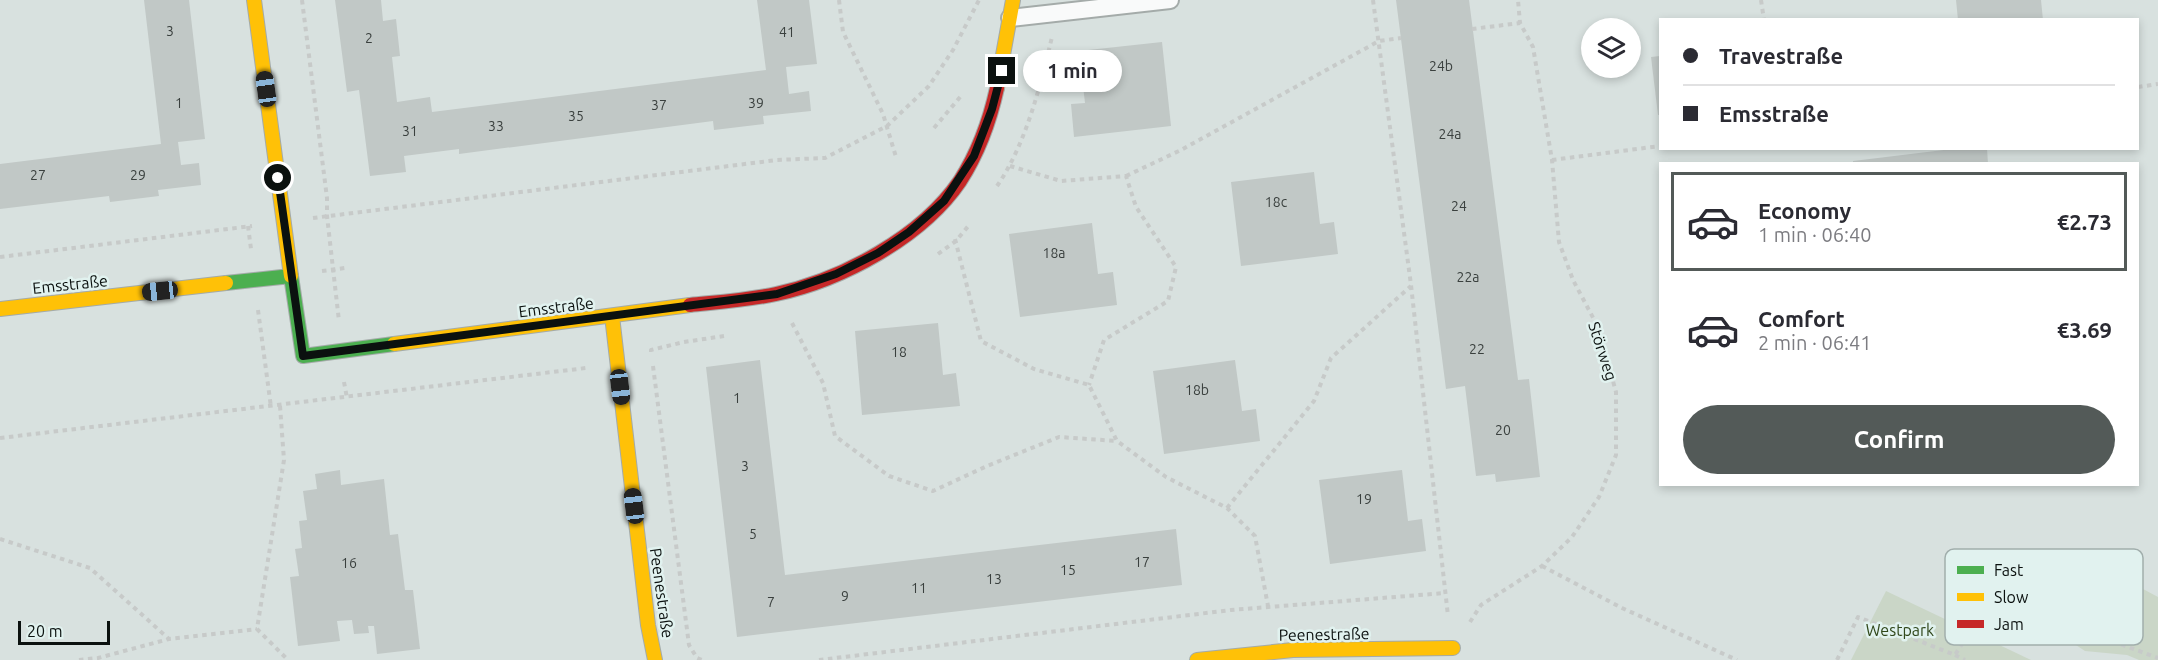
<!DOCTYPE html>
<meta charset="utf-8">
<style>
body{margin:0;font-family:Ubuntu,sans-serif;background:#f2f2f3;color:#2b2b33;height:100vh;display:flex;flex-direction:column;font-size:22px;white-space:nowrap}
*{box-sizing:border-box;margin:0}
p{font-size:20px;color:#7c7c81}
.icon{flex:none;width:33px;height:33px;fill:none;stroke:currentColor;stroke-width:2;stroke-linecap:round;stroke-linejoin:round}
.map{position:relative;flex:1;overflow:hidden}
.details{position:absolute;left:1659px;top:162px;width:480px;height:324px;display:flex;flex-direction:column;background:#fff;border-radius:0px;box-shadow:0 3px 9px #0003}
.details>*{flex:none}
.banner{position:absolute;left:1659px;top:18px;width:480px;height:132px;border-radius:0px;box-shadow:0 3px 9px #0003;display:grid;align-content:center;height:132px;padding:0 24px;background:#fff}
.tools{position:absolute;left:1581px;top:18px;display:grid;gap:12px}
.tools a{display:grid;place-items:center;width:60px;height:60px;border-radius:50%;background:#fff;box-shadow:0 3px 9px #0003;font-size:30px}
.scale{position:absolute;left:18px;bottom:15px;width:92px;box-sizing:border-box;padding-left:6px;border:3px solid #0b110f;border-top:0;font-size:16px;line-height:21px;white-space:nowrap;color:#0b110f;-webkit-text-stroke:4px #e1f2ef;paint-order:stroke}
.end{position:absolute;width:27px;height:27px;margin:-14px;border:8px solid #0b110f;background:#fff;box-shadow:0 0 0 3px #fff}
.from{border-radius:50%}
.bubble{position:absolute;height:42px;border-radius:21px;background:#fff;box-shadow:0 3px 9px #0003;font-size:20px;font-weight:700;line-height:42px;text-align:center}
.car{position:absolute;width:18px;height:36px;margin:-18px -9px;border-radius:8px;box-shadow:0 0 4px 2px #0007;background:linear-gradient(#222 24%,#8ab4d8 0 40%,#222 0 76%,#8ab4d8 0 86%,#222 0)}
.banner b{display:flex;align-items:center;gap:21px;height:57px;font-size:22px}
.banner b+b{border-top:2px solid #e1e1e2}
.banner i{width:15px;height:15px;background:#2b2b33}
ul{padding:10px 0 0;list-style:none}
li{display:flex;align-items:center;gap:18px;height:99px;margin:0 12px 9px;padding:0 12px;border:3px solid transparent;border-radius:0px}
li div{flex:1}
li b{display:block;font-size:22px}
li em{font-style:normal;font-weight:700}
li.current{border-color:#535a58}
li>.icon{width:54px;height:54px;stroke-width:1.5}
.button{display:flex;gap:12px;margin-top:auto;padding:12px 24px}
.button a{flex:1;height:69px;border-radius:36px;background:#535a58;color:#fff;font-size:24px;font-weight:700;line-height:69px;text-align:center}
.map>svg:first-child{display:block}
.green{fill:#cad6c7}
.building{fill:#c1c8c6}
.lines{fill:none;stroke-linecap:round;stroke-linejoin:round}
.lane-casing{stroke:#a4aba9;stroke-width:20}
.fast-casing{stroke:#a4aba9;stroke-width:16}
.slow-casing{stroke:#a4aba9;stroke-width:16}
.jam-casing{stroke:#a4aba9;stroke-width:16}
.path{stroke:#c7cac9;stroke-width:4;stroke-dasharray:4.5 4.5;stroke-linecap:butt}
.lane{stroke:#f9fafa;stroke-width:16}
.fast{stroke:#4caf50;stroke-width:14}
.slow{stroke:#ffc107;stroke-width:14}
.jam{stroke:#c62828;stroke-width:14}
.route{stroke:#0b110f;stroke-width:8}
.labels{text-anchor:middle;dominant-baseline:central;stroke-width:5;stroke-linejoin:round;paint-order:stroke}
.number-label{font-size:14px;fill:#3a403e}
.street-label{font-size:16px;fill:#0b110f;stroke:#e1f2ef}
.park-label{font-size:16px;fill:#30471a;stroke:#e1f2ef}
.key{fill:#e1f2ef;stroke:#a1aeac;stroke-width:1.5}
.key-label{font-size:16px;fill:#0b110f}
</style>
<div class="map">
<svg width="2158" height="660" viewBox="0 0 2158 660">
<rect width="100%" height="100%" fill="#d8e1df"/>
<g class="green">
<polygon points="2086,581 2143,589 2158,597 2158,660 2139,660 2127,655 2085,651 2047,626 2007,621 2002,614 2003,606 2053,607 2064,588"/>
<polygon points="1886,591 2031,660 1851,660"/>
</g>
<g class="building">
<polygon points="144,0 189,0 205,139 178,142 181,165 199,163 201,185 158,190 159,196 110,202 109,196 0,209 0,164 161,144"/>
<polygon points="335,0 381,0 383,21 396,19 400,56 392,57 397,102 430,97 432,112 766,70 757,0 809,0 817,64 786,67 789,94 809,91 811,111 763,116 764,124 714,130 713,121 459,154 459,149 404,156 406,172 370,176 359,90 347,92"/>
<polygon points="1396,0 1469,0 1518,380 1529,379 1540,477 1496,482 1495,474 1476,476 1465,386 1446,389"/>
<polygon points="1956,0 2041,0 2043,20 1958,20"/>
<polygon points="1162,42 1171,126 1074,137 1071,104 1085,103 1079,51"/>
<polygon points="1660,56 1660,115 1658,115 1651,57"/>
<polygon points="1960,148 1987,148 1988,164 1853,164 1853,161"/>
<polygon points="1314,172 1320,224 1334,222 1338,254 1241,266 1231,182"/>
<polygon points="1092,223 1098,274 1113,272 1117,305 1020,317 1009,234"/>
<polygon points="938,323 943,375 956,373 960,406 862,415 855,331"/>
<polygon points="760,360 785,575 1176,529 1182,585 737,637 706,367"/>
<polygon points="1235,360 1242,411 1256,409 1260,441 1164,454 1153,371"/>
<polygon points="340,470 341,485 384,479 390,535 398,534 405,590 413,590 420,649 377,654 374,626 368,626 369,633 354,634 352,620 337,621 340,641 298,646 290,577 299,576 295,549 302,548 299,521 307,520 303,491 317,489 315,474"/>
<polygon points="1402,470 1408,521 1422,519 1426,551 1330,564 1319,480"/>
</g>
<g class="lines">
<g class="lane-casing">
<polyline id="lane" points="1010,18 1170,0"/>
</g>
<g class="fast-casing">
<polyline id="fast" points="226,283 291,276 303,356 394,344"/>
</g>
<g class="slow-casing">
<g id="slow">
<polyline points="254,0 291,276"/>
<polyline points="997,88 1013,0"/>
<polyline points="0,309 226,283"/>
<polyline points="612,316 648,625 655,660"/>
<polyline points="394,344 690,305"/>
<polyline points="1197,660 1293,650 1453,648"/>
</g>
</g>
<g class="jam-casing">
<path id="jam" d="M 690,305 C 719,302 748,300 776,294 C 842,280 922,237 960,181 C 978,153 990,120 997,88"/>
</g>
<g class="path">
<polyline points="302,0 327,198 327,216 339,321"/>
<polyline points="839,0 843,32 883,114 896,157"/>
<polyline points="1373,0 1411,285 1448,616"/>
<polyline points="1761,0 1764,20"/>
<polyline points="1472,29 1520,23"/>
<polyline points="2138,87 2158,84"/>
<polyline points="934,128 961,96"/>
<polyline points="1552,160 1660,146"/>
<polyline points="1010,166 1061,181 1126,176 1136,207 1176,267 1168,301 1104,340 1089,385"/>
<polyline points="1126,176 1181,150 1379,41 1401,38"/>
<path d="M 997,186 C 1026,144 1040,87 1052,37"/>
<polyline points="313,218 777,160 825,158 887,126 929,86 953,50 979,0"/>
<polyline points="248,226 251,249"/>
<polyline points="955,239 981,341 1034,369 1089,385 1117,441 1166,477 1227,508 1255,536 1268,606"/>
<polyline points="938,254 956,241 970,224"/>
<polyline points="0,257 252,226"/>
<polyline points="322,271 345,268"/>
<polyline points="258,310 271,407"/>
<polyline points="792,323 823,383 835,436 889,476 933,491 987,466 1059,437 1117,441"/>
<polyline points="651,352 651,350 684,342 724,336"/>
<polyline points="653,366 689,645 697,658 702,660"/>
<polyline points="344,382 347,398"/>
<polyline points="280,406 284,460 257,629 288,660"/>
<polyline points="0,438 586,368"/>
<polyline points="1227,508 1314,401 1331,358 1411,286"/>
<polyline points="0,539 90,568 169,639"/>
<polyline points="1542,566 1622,608 1737,660"/>
<polyline points="1470,622 1481,605 1542,566 1572,537 1599,497 1616,455 1616,392 1598,327 1573,280 1559,242 1552,160 1533,47 1520,23 1518,0"/>
<polyline points="1955,655 1965,660"/>
<polyline points="79,660 98,658 169,639 257,629"/>
<polyline points="819,660 1231,610 1445,593"/>
<polyline points="1837,660 1858,617 1955,655 1974,625 2002,614 2047,617 2158,658"/>
</g>
<use href="#lane" class="lane"/>
<use href="#fast" class="fast"/>
<use href="#slow" class="slow"/>
<use href="#jam" class="jam"/>
</g>
<g class="lines">
<polyline class="route" points="278,178 303,356 777,294 836,274 878,253 909,232 944,201 974,156 992,109 1002,71"/>
</g>
<g class="labels">
<g class="number-label">
<text x="170" y="31">3</text>
<text x="787" y="32">41</text>
<text x="369" y="38">2</text>
<text x="1441" y="66">24b</text>
<text x="179" y="103">1</text>
<text x="756" y="103">39</text>
<text x="659" y="105">37</text>
<text x="576" y="116">35</text>
<text x="496" y="126">33</text>
<text x="410" y="131">31</text>
<text x="1450" y="134">24a</text>
<text x="38" y="175">27</text>
<text x="138" y="175">29</text>
<text x="1276" y="202">18c</text>
<text x="1459" y="206">24</text>
<text x="1054" y="253">18a</text>
<text x="1468" y="277">22a</text>
<text x="1477" y="349">22</text>
<text x="899" y="352">18</text>
<text x="1197" y="390">18b</text>
<text x="737" y="398">1</text>
<text x="1503" y="430">20</text>
<text x="745" y="466">3</text>
<text x="1364" y="499">19</text>
<text x="753" y="534">5</text>
<text x="1142" y="562">17</text>
<text x="349" y="563">16</text>
<text x="1068" y="570">15</text>
<text x="994" y="579">13</text>
<text x="919" y="588">11</text>
<text x="845" y="596">9</text>
<text x="771" y="602">7</text>
</g>
<g class="street-label">
<text transform="translate(70 284) rotate(-6)">Emsstraße</text>
<text transform="translate(556 307) rotate(-7)">Emsstraße</text>
<text transform="translate(1603 351) rotate(72)">Störweg</text>
<text transform="translate(662 593) rotate(82)">Peenestraße</text>
<text transform="translate(1324 634) rotate(-1)">Peenestraße</text>
</g>
<g class="park-label">
<text x="1900" y="630">Westpark</text>
</g>
</g>
<rect x="1945" y="549" width="198" height="96" rx="9" class="key"/>
<rect x="1957" y="566" width="27" height="8" fill="#4caf50"/>
<rect x="1957" y="593" width="27" height="8" fill="#ffc107"/>
<rect x="1957" y="620" width="27" height="8" fill="#c62828"/>
<g class="key-label">
<text x="1994" y="576">Fast</text>
<text x="1994" y="603">Slow</text>
<text x="1994" y="630">Jam</text>
</g>
</svg>
<div class="tools">
<a><svg class="icon" aria-label="layers" viewBox="0 0 24 24"><path d="M12 4l9 5-9 5-9-5zM3 14l9 5 9-5"/></svg></a>
</div>
<div class="scale">20 m</div>
<i class="end from" style="left:278px;top:178px"></i>
<i class="end" style="left:1002px;top:71px"></i>
<div class="bubble" style="left:1023px;top:50px;width:99px">1 min</div>
<i class="car" style="left:266px;top:89px;rotate:352deg"></i>
<i class="car" style="left:160px;top:291px;rotate:264deg"></i>
<i class="car" style="left:620px;top:387px;rotate:173deg"></i>
<i class="car" style="left:634px;top:506px;rotate:353deg"></i>
<div class="banner">
<b><i class="from"></i>Travestraße</b>
<b><i></i>Emsstraße</b>
</div>
<section class="details">
<ul>
<li class="current"><svg class="icon" aria-label="car" viewBox="0 0 24 24"><path d="M5 17H2v-5l4-1 3-4h7l3 4 3 1v5h-3M9 17h6M6 11h13"/><circle cx="7" cy="17" r="2"/><circle cx="17" cy="17" r="2"/></svg><div><b>Economy</b><p>1 min · 06:40</p></div><em>€2.73</em></li>
<li><svg class="icon" aria-label="car" viewBox="0 0 24 24"><path d="M5 17H2v-5l4-1 3-4h7l3 4 3 1v5h-3M9 17h6M6 11h13"/><circle cx="7" cy="17" r="2"/><circle cx="17" cy="17" r="2"/></svg><div><b>Comfort</b><p>2 min · 06:41</p></div><em>€3.69</em></li>
</ul>
<div class="button"><a>Confirm</a></div>
</section>
</div>
